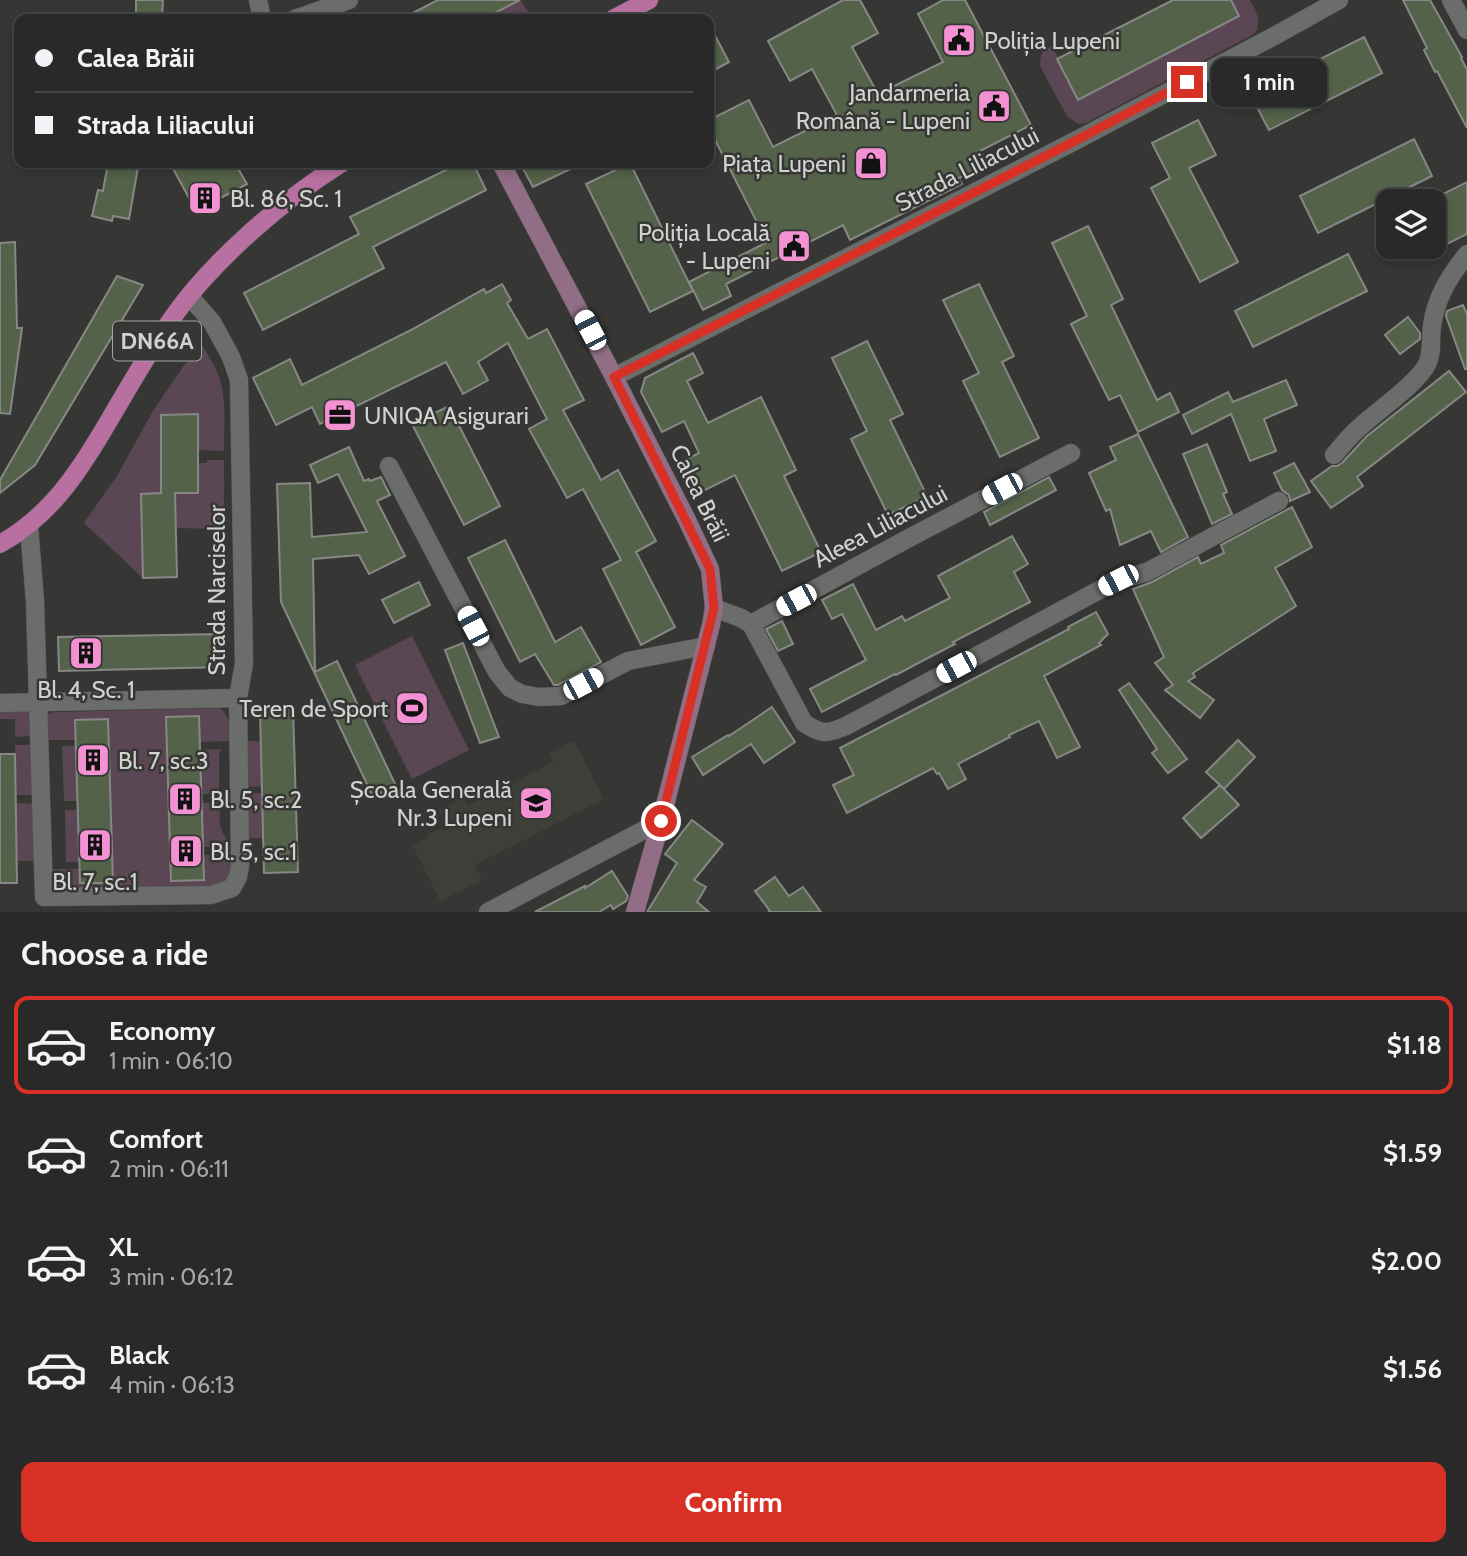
<!DOCTYPE html>
<meta charset="utf-8">
<style>
body{margin:0;font-family:Cabin,sans-serif;background:#343534;color:#f1f3f6;height:100vh;display:flex;flex-direction:column;font-size:26px;white-space:nowrap}
*{box-sizing:border-box;margin:0}
p{font-size:23px;color:#a5a6a8}
.icon{flex:none;width:38px;height:38px;fill:none;stroke:currentColor;stroke-width:2;stroke-linecap:round;stroke-linejoin:round}
.map{position:relative;height:912px;overflow:hidden}
.details{display:flex;flex-direction:column;background:#282928;flex:1}
.details>*{flex:none}
.banner{position:absolute;left:14px;top:14px;width:700px;height:154px;border-radius:14px;box-shadow:0 4px 10px #0003,0 0 0 2px #444545;display:grid;align-content:center;height:154px;padding:0 21px;background:#282928}
.controls{position:absolute;left:1376px;top:189px;display:grid;gap:14px}
.controls a{display:grid;place-items:center;width:70px;height:70px;border-radius:14px;background:#282928;box-shadow:0 4px 10px #0003,0 0 0 2px #444545;font-size:35px}
.end{position:absolute;width:32px;height:32px;margin:-16px;border:9px solid #d93025;background:#fff;box-shadow:0 0 0 4px #fff}
.from{border-radius:50%}
.bubble{position:absolute;height:49px;border-radius:14px;background:#282928;box-shadow:0 4px 10px #0003,0 0 0 2px #444545;font-size:23px;font-weight:700;line-height:49px;text-align:center}
.car{position:absolute;width:21px;height:42px;margin:-21px -10px;border-radius:9px;box-shadow:0 0 5px 2px #0007;background:linear-gradient(#fff 24%,#345 0 40%,#fff 0 76%,#345 0 86%,#fff 0)}
.banner b{display:flex;align-items:center;gap:24px;height:66px;font-size:26px}
.banner b+b{border-top:2px solid #444545}
.banner i{width:18px;height:18px;background:#f1f3f6}
ul{padding:0;list-style:none}
li{display:flex;align-items:center;gap:21px;height:98px;margin:0 14px 10px;padding:0 7px;border:4px solid transparent;border-radius:14px}
li div{flex:1}
li b{display:block;font-size:26px}
li em{font-style:normal;font-weight:700}
li.current{border-color:#d93025}
li>.icon{width:63px;height:63px;stroke-width:1.5}
h2{padding:0 21px;font-size:32px;line-height:84px}
.cta{display:flex;gap:14px;margin-top:auto;padding:14px 21px}
.cta a{flex:1;height:80px;border-radius:14px;background:#d93025;color:#fff;font-size:28px;font-weight:700;line-height:80px;text-align:center}
.map>svg:first-child{display:block}
.built{fill:#3c4039}
.green{fill:#5a4753}
.building{fill:#536249;stroke:#878886;stroke-width:2}
.lines{fill:none;stroke-linecap:round;stroke-linejoin:round}
.street-casing{stroke:#535553;stroke-width:19}
.secondary-casing{stroke:#535553;stroke-width:19}
.primary-casing{stroke:#535553;stroke-width:19}
.street{stroke:#6b6d6a;stroke-width:18}
.secondary{stroke:#916e85;stroke-width:18}
.primary{stroke:#b770a0;stroke-width:18}
.route{stroke:#d93025;stroke-width:9}
.labels{text-anchor:middle;dominant-baseline:central;stroke-width:5;stroke-linejoin:round;paint-order:stroke}
.shield{fill:#363735;stroke:#a2a4a2;stroke-width:2}
.shield-label{font-size:23px;font-weight:bold;fill:#d1d2d0}
.poi-label{font-size:24px;fill:#d1d2d0;stroke:#363735;text-anchor:start}
.street-label{font-size:24px;fill:#d1d2d0;stroke:#363735}
</style>
<div class="map">
<svg width="1467" height="912" viewBox="0 0 1467 912">
<rect width="100%" height="100%" fill="#363735"/>
<polygon class="built" points="574,740 604,799 475,865 482,880 440,901 413,846 428,838 427,835 441,828 443,831 448,829 439,810 463,798 468,806 553,762 549,753"/>
<g class="green">
<polygon points="520,0 531,15 524,19 483,19"/>
<path d="M 1231,0 L 1250,0 C 1256,11 1263,23 1254,34 L 1086,123 L 1078,124 L 1067,116 L 1040,66 L 1041,56 L 1043,51 L 1052,46 L 1078,100 L 1239,17 Z"/>
<path d="M 200,342 C 208,355 217,368 221,383 C 226,404 224,428 224,451 L 198,450 L 197,414 L 161,415 L 161,493 L 141,494 L 143,578 L 84,523 L 117,476 L 153,411 Z"/>
<polygon points="207,460 224,460 224,529 176,528 175,493 198,493 198,463 207,463"/>
<polygon points="412,636 469,750 412,779 355,665"/>
<path d="M 219,708 C 231,714 229,729 229,741 L 200,742 L 199,716 L 166,717 L 171,880 L 203,880 L 203,855 L 231,855 L 230,877 L 219,888 L 53,889 L 52,869 L 79,869 L 80,883 L 113,882 L 108,719 L 75,720 L 76,740 L 47,740 L 47,716 L 50,713 L 56,712 Z"/>
<polygon points="0,709 29,711 31,713 33,736 15,737 15,719 0,719"/>
<polygon points="247,741 261,741 262,786 248,787"/>
<polygon points="15,745 33,745 34,795 16,795"/>
<polygon points="62,746 76,746 78,801 64,801"/>
<polygon points="222,749 219,753 219,794 201,794 200,750"/>
<polygon points="248,793 262,793 263,838 249,838"/>
<path d="M 220,802 C 220,821 217,830 231,843 L 231,847 L 203,847 L 202,803 Z"/>
<polygon points="16,803 34,804 35,861 17,861"/>
<polygon points="65,810 78,810 79,862 66,862"/>
</g>
<g class="building">
<polygon points="136,0 163,0 162,19 136,19"/>
<polygon points="438,0 520,0 483,19 401,19"/>
<polygon points="843,0 860,0 878,33 852,47 878,94 943,62 918,14 943,0 965,0 1031,125 980,151 988,164 959,178 962,184 850,240 843,225 726,284 731,296 703,310 689,282 767,242 709,128 709,120 749,100 773,147 837,115 812,69 790,81 768,41"/>
<polygon points="1173,0 1231,0 1239,16 1078,100 1057,59"/>
<polygon points="1403,0 1430,0 1462,57 1461,58 1467,70 1467,128 1437,71 1435,72 1424,50 1427,48"/>
<polygon points="709,24 729,62 709,73"/>
<polygon points="1364,37 1382,73 1269,130 1250,94"/>
<polygon points="1198,120 1216,155 1189,168 1238,262 1200,282 1151,188 1170,178 1152,143"/>
<polygon points="1414,139 1432,176 1318,233 1300,196"/>
<polygon points="108,163 119,163 138,167 129,219 113,216 112,221 92,216 98,190 103,191"/>
<polygon points="170,163 235,163 247,184 196,211"/>
<polygon points="460,163 473,163 486,190 373,247 384,268 263,330 244,293 359,234 350,217"/>
<polygon points="520,163 583,163 533,187"/>
<polygon points="630,163 693,291 650,312 586,184"/>
<polygon points="1467,182 1467,234 1433,251 1433,199"/>
<polygon points="1088,226 1123,299 1111,305 1157,400 1170,393 1179,412 1138,432 1120,395 1109,400 1071,324 1087,316 1052,243"/>
<polygon points="15,242 17,328 22,328 10,414 0,413 0,243"/>
<polygon points="1348,254 1367,291 1253,347 1235,311"/>
<polygon points="117,276 143,285 35,465 0,493 0,480"/>
<polygon points="502,284 511,300 507,303 528,339 547,329 584,400 563,410 601,480 618,470 656,541 636,552 675,627 641,645 603,569 621,560 583,489 567,498 529,429 547,419 508,343 478,362 488,380 463,394 446,362 320,424 312,407 276,425 253,378 290,359 302,385 411,330 484,289 486,293"/>
<polygon points="979,284 1014,356 1002,362 1039,438 1000,457 963,381 979,373 943,300"/>
<polygon points="1463,305 1467,314 1467,369 1465,369 1446,316 1447,311"/>
<polygon points="1408,317 1420,333 1420,339 1400,354 1385,335"/>
<polygon points="867,341 903,414 890,420 927,496 888,515 851,439 867,431 832,358"/>
<polygon points="693,353 703,373 687,381 708,423 761,397 796,470 784,476 821,552 782,571 735,475 701,492 685,460 699,453 684,421 662,432 641,392 645,378"/>
<polygon points="1449,371 1466,392 1357,477 1363,486 1331,508 1311,481 1332,466 1337,466 1342,463 1367,436"/>
<polygon points="1286,380 1297,405 1264,419 1276,451 1250,461 1231,414 1192,434 1183,415 1228,392 1233,402"/>
<polygon points="449,406 500,506 464,525 412,424"/>
<polygon points="198,414 198,493 175,493 177,577 143,578 141,494 161,493 161,415"/>
<polygon points="1138,434 1188,537 1161,552 1151,531 1120,545 1110,509 1106,511 1089,473 1116,460 1110,447"/>
<polygon points="1207,444 1227,492 1223,494 1232,514 1212,524 1183,454"/>
<polygon points="349,447 364,481 369,479 370,481 381,477 390,495 377,501 405,556 369,574 359,555 313,559 315,672 337,661 396,786 373,797 281,602 277,484 310,483 312,537 367,532 338,474 318,483 310,465"/>
<polygon points="1294,463 1310,492 1290,501 1289,495 1282,490 1274,473"/>
<polygon points="1049,477 1056,490 990,525 984,512"/>
<polygon points="1292,507 1312,547 1275,568 1296,606 1193,673 1195,677 1188,681 1214,700 1200,718 1165,690 1173,685 1155,663 1164,657 1133,589 1152,582 1198,557 1201,564 1224,553 1221,545"/>
<polygon points="1012,536 1028,564 1014,572 1030,602 953,642 955,644 924,660 896,675 895,674 822,712 810,689 866,660 842,614 832,619 822,600 853,584 876,630 902,616 905,621 950,598 938,576"/>
<polygon points="505,540 555,642 581,627 601,662 558,685 554,685 535,654 520,662 468,558"/>
<polygon points="419,582 430,605 394,623 382,600"/>
<polygon points="1096,612 1108,634 1099,643 1101,645 1044,676 1080,747 1057,758 1039,721 1009,735 1010,737 958,764 966,779 948,789 939,773 937,774 933,768 847,813 833,785 854,775 840,748 1069,629 1068,627"/>
<polygon points="782,621 793,644 778,651 766,629"/>
<polygon points="222,634 223,667 59,671 58,637"/>
<polygon points="463,643 499,737 480,743 445,650"/>
<polygon points="1129,683 1187,759 1168,773 1152,753 1157,749 1119,690"/>
<polygon points="772,707 795,742 764,763 751,744 703,775 692,757 728,735 729,736"/>
<polygon points="293,708 298,872 264,873 260,710"/>
<polygon points="199,716 204,880 171,881 166,717"/>
<polygon points="108,719 113,883 80,883 75,720"/>
<polygon points="1238,740 1255,757 1224,789 1206,772"/>
<polygon points="0,754 15,754 17,883 0,883"/>
<polygon points="1220,785 1239,805 1201,838 1183,818"/>
<polygon points="692,820 723,844 694,880 706,887 697,902 709,912 647,912 677,863 665,854"/>
<polygon points="612,871 628,896 626,901 613,909 611,905 599,912 535,912 585,886 585,888"/>
<polygon points="775,877 789,896 803,887 821,912 768,912 770,911 755,891"/>
</g>
<g class="lines">
<g class="street-casing">
<g id="street">
<polyline points="258,0 262,19"/>
<polyline points="1451,0 1467,30"/>
<polyline points="295,19 349,0"/>
<polyline points="614,377 1071,143 1278,34 1339,0"/>
<path d="M 1334,455 C 1343,445 1350,435 1360,427 C 1377,411 1418,383 1427,364 C 1433,352 1430,339 1432,326 C 1436,297 1449,277 1467,254"/>
<polyline points="389,466 497,672 510,688 522,694 539,697 561,696 628,661 706,646"/>
<polyline points="29,526 35,602 44,897"/>
<path d="M 714,608 L 741,618 L 751,624 L 804,723 C 822,735 827,734 846,726 L 1118,580 L 1147,572 L 1279,501"/>
<polyline points="751,624 909,538 1071,453"/>
<polyline points="0,703 238,698 244,663 239,380 231,357 212,322 189,296"/>
<polyline points="44,897 211,895 232,888 238,877 240,866 238,698"/>
<polyline points="488,912 661,821"/>
</g>
</g>
<g class="secondary-casing">
<polyline id="secondary" points="501,163 614,377 687,520 710,569 714,608 711,625 661,821 635,912"/>
</g>
<g class="primary-casing">
<g id="primary">
<polyline points="613,19 649,0"/>
<path d="M 0,544 C 54,514 84,464 114,412 C 133,380 151,348 173,317 C 213,260 283,200 342,163"/>
</g>
</g>
<use href="#street" class="street"/>
<use href="#secondary" class="secondary"/>
<use href="#primary" class="primary"/>
</g>
<g class="lines">
<polyline class="route" points="661,821 714,608 710,569 614,377 1071,143 1187,82"/>
</g>
<defs>
<g id="civic-square" transform="scale(1.75)"><rect x="-9" y="-9" width="18" height="18" rx="4" fill="#f491d3" stroke="#363735"/><path d="M-.6-6.5H3V-4.5H.6V-3L4-1V1h2V6H-6V1h2V-1L-.6-3ZM-1.2 2.5V6h2.4V2.5Z" fill="#111"/></g>
<g id="shop-square" transform="scale(1.75)"><rect x="-9" y="-9" width="18" height="18" rx="4" fill="#f491d3" stroke="#363735"/><path d="M-5-2.5h2.3a2.7 3.5 0 0 1 5.4 0H5L5.5 6h-11ZM-1.5-2.5h3a1.5 2.3 0 0 0-3 0Z" fill="#111"/></g>
<g id="building-square" transform="scale(1.75)"><rect x="-9" y="-9" width="18" height="18" rx="4" fill="#f491d3" stroke="#363735"/><path d="M-4-6H4V6H1V3H-1V6H-4ZM-2.5-4.3h1.7v1.8h-1.7ZM.8-4.3h1.7v1.8H.8ZM-2.5-1h1.7V.8h-1.7ZM.8-1h1.7V.8H.8Z" fill="#111"/></g>
<g id="office-square" transform="scale(1.75)"><rect x="-9" y="-9" width="18" height="18" rx="4" fill="#f491d3" stroke="#363735"/><path d="M-6-3h4V-5.5h4V-3h4V5H-6ZM-1-4.5V-3h2v-1.5ZM-6 0V1H6V0Z" fill="#111"/></g>
<g id="stadium-square" transform="scale(1.75)"><rect x="-9" y="-9" width="18" height="18" rx="4" fill="#f491d3" stroke="#363735"/><path d="M0-5a6.5 5 0 1 0 0 10a6.5 5 0 1 0 0-10ZM-3.5-1.8h7v3.6h-7Z" fill="#111"/></g>
<g id="school-square" transform="scale(1.75)"><rect x="-9" y="-9" width="18" height="18" rx="4" fill="#f491d3" stroke="#363735"/><path d="M0-5L7-2L0 1L-7-2ZM-4 1L0 2.5L4 1V4Q0 6-4 4Z" fill="#111"/></g>
</defs>
<g fill-rule="evenodd">
<use href="#civic-square" x="959" y="40"/>
<use href="#civic-square" x="994" y="106"/>
<use href="#shop-square" x="871" y="163"/>
<use href="#building-square" x="205" y="198"/>
<use href="#civic-square" x="794" y="246"/>
<use href="#office-square" x="340" y="415"/>
<use href="#building-square" x="86" y="653"/>
<use href="#stadium-square" x="412" y="708"/>
<use href="#building-square" x="93" y="760"/>
<use href="#building-square" x="185" y="799"/>
<use href="#school-square" x="536" y="803"/>
<use href="#building-square" x="95" y="845"/>
<use href="#building-square" x="186" y="851"/>
</g>
<g class="labels">
<rect class="shield" x="113" y="321.5" width="88" height="39" rx="5"/>
<g class="shield-label">
<text x="157" y="341">DN66A</text>
</g>
<g class="poi-label">
<text x="984" y="40">Poliția Lupeni</text>
<text x="970" y="92" text-anchor="end">Jandarmeria<tspan x="970" dy="28">Română - Lupeni</tspan></text>
<text x="846" y="163" text-anchor="end">Piața Lupeni</text>
<text x="230" y="198">Bl. 86, Sc. 1</text>
<text x="770" y="232" text-anchor="end">Poliția Locală<tspan x="770" dy="28">- Lupeni</tspan></text>
<text x="364" y="415">UNIQA Asigurari</text>
<text x="86" y="689" text-anchor="middle">Bl. 4, Sc. 1</text>
<text x="388" y="708" text-anchor="end">Teren de Sport</text>
<text x="118" y="760">Bl. 7, sc.3</text>
<text x="512" y="789" text-anchor="end">Școala Generală<tspan x="512" dy="28">Nr.3 Lupeni</tspan></text>
<text x="210" y="799">Bl. 5, sc.2</text>
<text x="210" y="851">Bl. 5, sc.1</text>
<text x="95" y="881" text-anchor="middle">Bl. 7, sc.1</text>
</g>
<g class="street-label">
<text transform="translate(967 169) rotate(-27)">Strada Liliacului</text>
<text transform="translate(700 493) rotate(64)">Calea Brăii</text>
<text transform="translate(880 526) rotate(-28)">Aleea Liliacului</text>
<text transform="translate(216 590) rotate(-90)">Strada Narciselor</text>
</g>
</g>
</svg>
<div class="controls">
<a><svg class="icon" aria-label="layers" viewBox="0 0 24 24"><path d="M12 4l9 5-9 5-9-5zM3 14l9 5 9-5"/></svg></a>
</div>
<i class="end from" style="left:661px;top:821px"></i>
<i class="end" style="left:1187px;top:82px"></i>
<div class="bubble" style="left:1211px;top:58px;width:116px">1 min</div>
<i class="car" style="left:590px;top:330px;rotate:332deg"></i>
<i class="car" style="left:1002px;top:489px;rotate:242deg"></i>
<i class="car" style="left:1118px;top:580px;rotate:243deg"></i>
<i class="car" style="left:796px;top:600px;rotate:242deg"></i>
<i class="car" style="left:473px;top:626px;rotate:332deg"></i>
<i class="car" style="left:956px;top:667px;rotate:242deg"></i>
<i class="car" style="left:583px;top:684px;rotate:62deg"></i>
<div class="banner">
<b><i class="from"></i>Calea Brăii</b>
<b><i></i>Strada Liliacului</b>
</div>
</div>
<section class="details">
<h2>Choose a ride</h2>
<ul>
<li class="current"><svg class="icon" aria-label="car" viewBox="0 0 24 24"><path d="M5 17H2v-5l4-1 3-4h7l3 4 3 1v5h-3M9 17h6M6 11h13"/><circle cx="7" cy="17" r="2"/><circle cx="17" cy="17" r="2"/></svg><div><b>Economy</b><p>1 min · 06:10</p></div><em>$1.18</em></li>
<li><svg class="icon" aria-label="car" viewBox="0 0 24 24"><path d="M5 17H2v-5l4-1 3-4h7l3 4 3 1v5h-3M9 17h6M6 11h13"/><circle cx="7" cy="17" r="2"/><circle cx="17" cy="17" r="2"/></svg><div><b>Comfort</b><p>2 min · 06:11</p></div><em>$1.59</em></li>
<li><svg class="icon" aria-label="car" viewBox="0 0 24 24"><path d="M5 17H2v-5l4-1 3-4h7l3 4 3 1v5h-3M9 17h6M6 11h13"/><circle cx="7" cy="17" r="2"/><circle cx="17" cy="17" r="2"/></svg><div><b>XL</b><p>3 min · 06:12</p></div><em>$2.00</em></li>
<li><svg class="icon" aria-label="car" viewBox="0 0 24 24"><path d="M5 17H2v-5l4-1 3-4h7l3 4 3 1v5h-3M9 17h6M6 11h13"/><circle cx="7" cy="17" r="2"/><circle cx="17" cy="17" r="2"/></svg><div><b>Black</b><p>4 min · 06:13</p></div><em>$1.56</em></li>
</ul>
<div class="cta"><a>Confirm</a></div>
</section>
